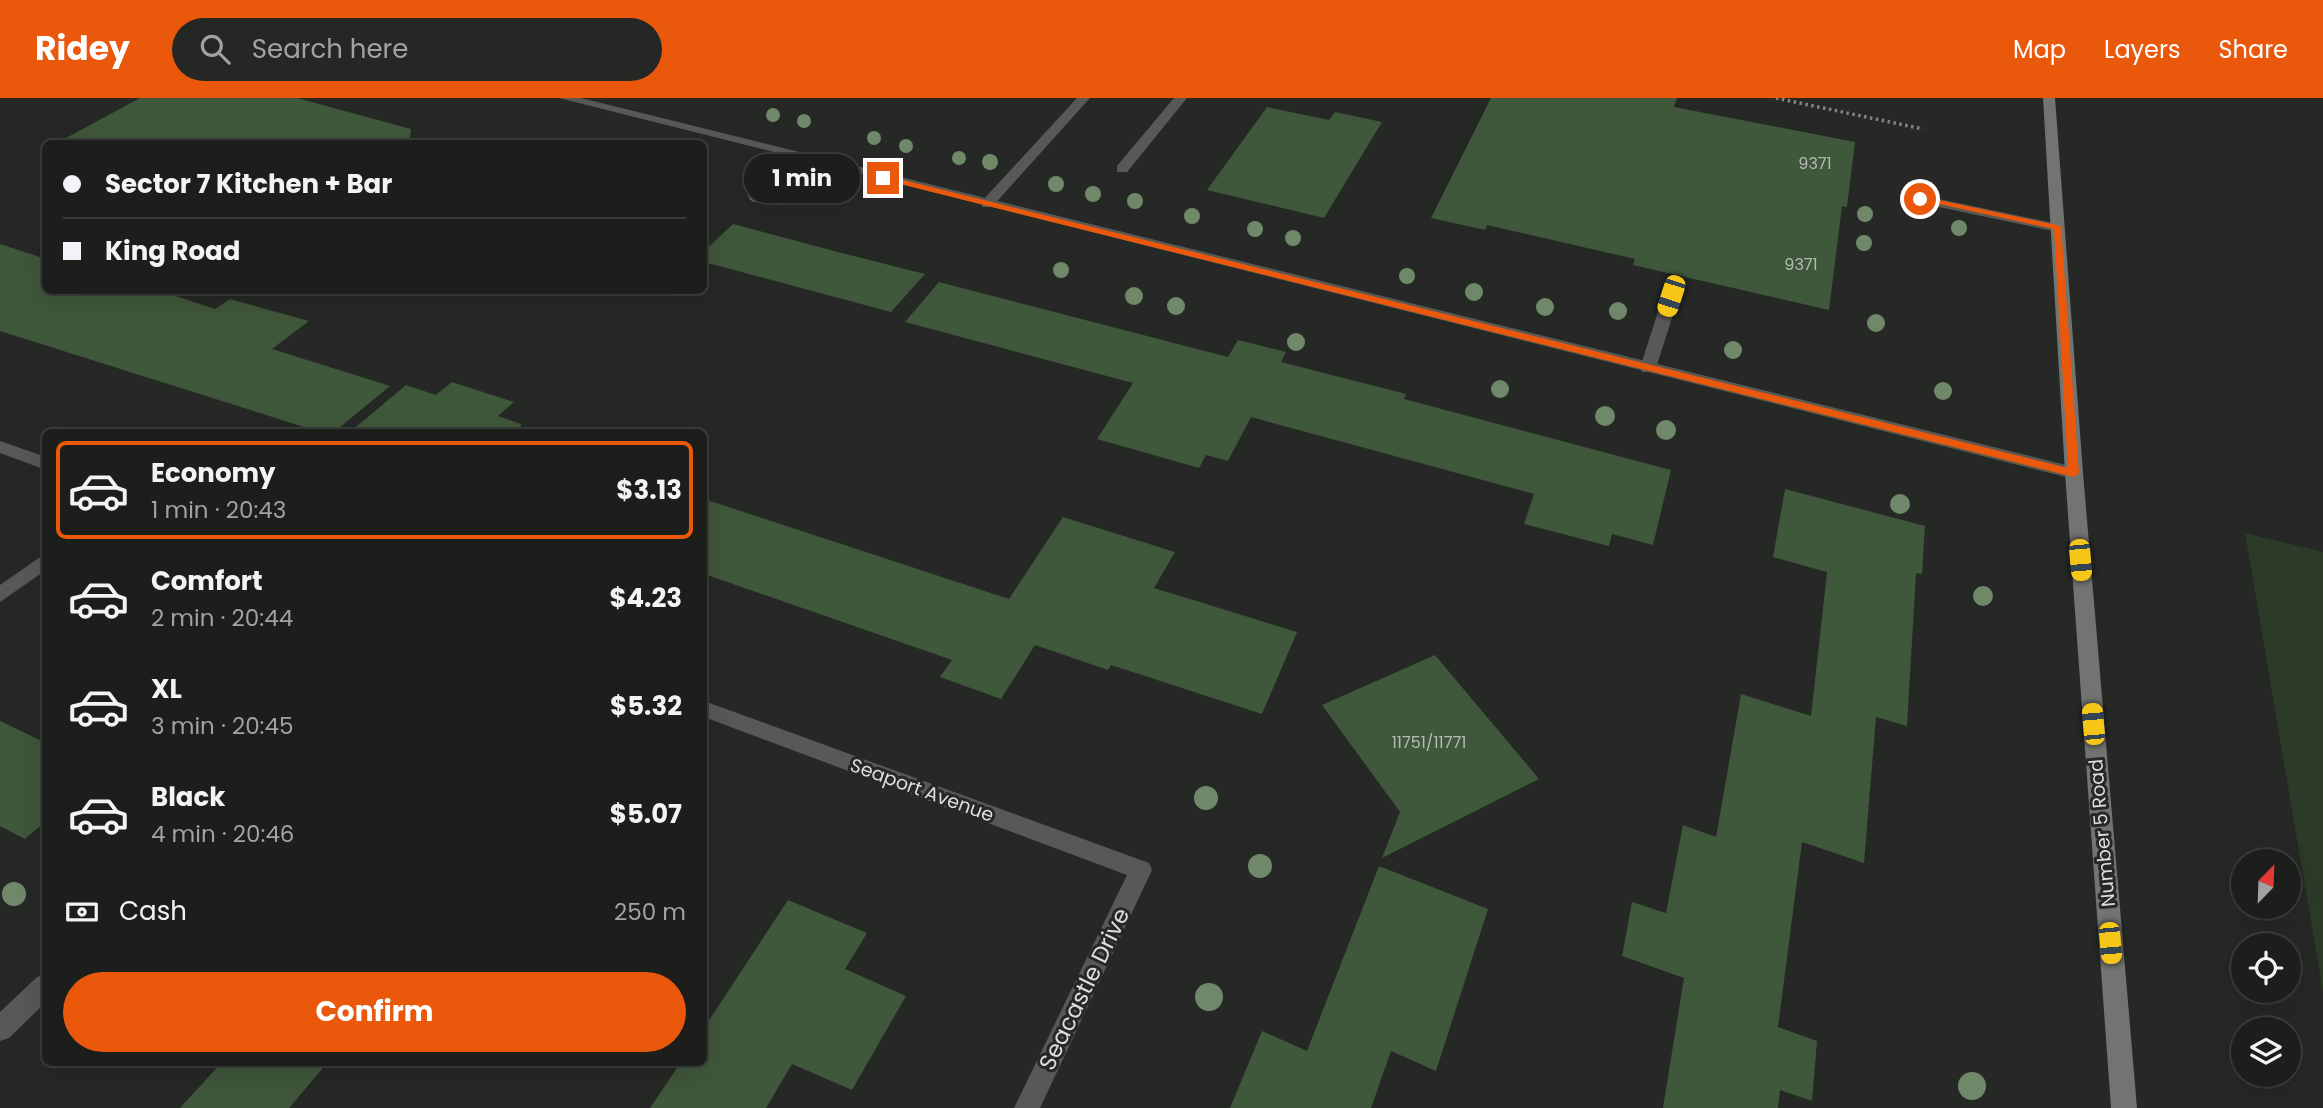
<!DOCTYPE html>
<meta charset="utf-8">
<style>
body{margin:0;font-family:Poppins,sans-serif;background:#252725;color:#f1f3f6;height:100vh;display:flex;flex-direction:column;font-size:26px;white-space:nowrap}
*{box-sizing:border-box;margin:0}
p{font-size:23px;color:#a0a2a3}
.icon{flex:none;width:38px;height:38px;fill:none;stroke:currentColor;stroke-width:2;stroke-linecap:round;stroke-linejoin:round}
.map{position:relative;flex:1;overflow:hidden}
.sheet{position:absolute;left:42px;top:331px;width:665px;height:637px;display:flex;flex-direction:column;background:#1c1e1c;border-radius:10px;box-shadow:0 7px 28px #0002,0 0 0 2px #3a3c3b}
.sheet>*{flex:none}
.banner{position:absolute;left:42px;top:42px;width:665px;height:154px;border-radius:10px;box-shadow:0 7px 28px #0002,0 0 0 2px #3a3c3b;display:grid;align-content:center;height:154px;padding:0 21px;background:#1c1e1c}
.needle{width:46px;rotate:23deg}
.controls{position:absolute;left:2231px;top:751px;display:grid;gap:14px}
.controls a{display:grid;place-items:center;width:70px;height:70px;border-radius:50%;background:#1c1e1c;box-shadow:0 7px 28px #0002,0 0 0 2px #3a3c3b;font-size:35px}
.end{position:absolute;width:32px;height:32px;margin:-16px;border:9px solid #ea580c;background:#fff;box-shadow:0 0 0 4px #fff}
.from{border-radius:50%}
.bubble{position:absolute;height:49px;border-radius:24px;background:#1c1e1c;box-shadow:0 7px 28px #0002,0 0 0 2px #3a3c3b;font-size:23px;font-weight:700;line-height:49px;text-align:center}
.car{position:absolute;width:21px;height:42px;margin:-21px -10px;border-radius:9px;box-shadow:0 0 5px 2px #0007;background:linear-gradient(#f5c518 24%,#345 0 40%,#f5c518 0 76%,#345 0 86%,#f5c518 0)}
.banner b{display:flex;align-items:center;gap:24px;height:66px;font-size:26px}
.banner b+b{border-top:2px solid #3a3c3b}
.banner i{width:18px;height:18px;background:#f1f3f6}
ul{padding:12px 0 0;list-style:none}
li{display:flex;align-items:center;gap:21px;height:98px;margin:0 14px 10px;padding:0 7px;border:4px solid transparent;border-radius:10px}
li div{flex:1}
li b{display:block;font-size:26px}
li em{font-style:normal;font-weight:700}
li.on{border-color:#ea580c}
li>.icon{width:63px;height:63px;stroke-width:1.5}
.pay{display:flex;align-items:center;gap:18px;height:77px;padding:0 21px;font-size:26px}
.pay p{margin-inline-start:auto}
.primary-button{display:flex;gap:14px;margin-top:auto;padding:14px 21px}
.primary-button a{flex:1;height:80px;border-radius:42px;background:#ea580c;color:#fff;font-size:28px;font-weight:700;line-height:80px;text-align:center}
header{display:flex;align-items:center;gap:42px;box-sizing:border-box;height:98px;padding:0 35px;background:#ea580c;color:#fff}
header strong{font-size:33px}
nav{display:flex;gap:38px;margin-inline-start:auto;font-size:24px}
.search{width:490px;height:63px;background:#252725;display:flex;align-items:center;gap:18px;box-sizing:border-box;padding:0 24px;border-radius:38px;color:#a0a2a3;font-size:26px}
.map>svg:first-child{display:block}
.green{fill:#2b3b28}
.building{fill:#3f573b}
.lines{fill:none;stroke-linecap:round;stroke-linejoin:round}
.path{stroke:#838582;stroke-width:3.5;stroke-dasharray:2.5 3.5;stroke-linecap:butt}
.service{fill:#585957;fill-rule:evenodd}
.minor{fill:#585957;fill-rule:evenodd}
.secondary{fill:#727472;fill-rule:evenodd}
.tree{fill:#6f886a}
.route{fill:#ea580c}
.labels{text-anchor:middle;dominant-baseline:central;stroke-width:6;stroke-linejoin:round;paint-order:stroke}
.number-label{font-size:16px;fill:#b5bcb4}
.street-label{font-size:19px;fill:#dcdedc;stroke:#262825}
.near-street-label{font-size:23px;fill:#dcdedc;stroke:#262825}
</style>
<header>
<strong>Ridey</strong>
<div class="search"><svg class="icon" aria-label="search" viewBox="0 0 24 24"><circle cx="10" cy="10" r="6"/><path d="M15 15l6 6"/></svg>Search here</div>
<nav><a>Map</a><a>Layers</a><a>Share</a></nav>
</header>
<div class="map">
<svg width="2323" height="1010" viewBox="0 0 2323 1010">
<rect width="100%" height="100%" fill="#262825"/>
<polygon class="green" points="2245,435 2323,454 2323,894"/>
<g class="building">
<polygon points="140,0 297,0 411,31 409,46 55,46"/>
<polygon points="1491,0 1677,0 1674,9 1855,44 1847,109 1842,108 1829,212 1633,167 1635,161 1487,127 1485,132 1431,120"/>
<polygon points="1267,9 1329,22 1335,14 1382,24 1324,120 1207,92"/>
<polygon points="733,126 834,153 925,176 891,214 704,164 704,153"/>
<polygon points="0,146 46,161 46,192 157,192 215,211 230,201 309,223 272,251 390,288 334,334 320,334 0,233"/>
<polygon points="939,184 1228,259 1238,242 1286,254 1281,264 1406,296 1404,301 1671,372 1653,447 1612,436 1609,448 1524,426 1534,396 1251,319 1228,363 1206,357 1199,370 1097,341 1133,285 905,224"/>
<polygon points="452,284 514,304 498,318 521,326 520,334 350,334 406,287 436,297"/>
<polygon points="1785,391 1925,428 1922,476 1916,475 1907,628 1876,619 1864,765 1802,744 1778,929 1817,943 1812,1003 1780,992 1778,1010 1663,1010 1684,880 1622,858 1632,804 1666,815 1683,727 1716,739 1741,596 1811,618 1827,474 1773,459"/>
<polygon points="704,401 1009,501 1063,419 1175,454 1154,490 1297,534 1262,616 1111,567 1108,572 1035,547 1001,601 940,579 952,562 704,476"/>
<polygon points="1435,557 1539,681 1382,760 1400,714 1322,607"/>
<polygon points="0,623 46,645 46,723 25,741 0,728"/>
<polygon points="1379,768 1488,811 1436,973 1391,953 1371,1010 1230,1010 1262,933 1307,953"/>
<polygon points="788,802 867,835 845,871 906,898 852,992 792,966 766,1010 650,1010 681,964 704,964 704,930"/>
<polygon points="222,964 328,964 289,1010 180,1010"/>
</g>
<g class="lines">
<polyline class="path" points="1776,0 1923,31"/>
<g class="service">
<polygon points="1077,0 1090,0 992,109 982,109 982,103"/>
<polygon points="1174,0 1187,0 1127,74 1117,74 1117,68"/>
<polygon points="1920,97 2058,126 2065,130 2058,134 1915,104 1913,101"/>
<polygon points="1671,193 1679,198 1656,270 1654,274 1642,274 1640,270 1663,198"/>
<polygon points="46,455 46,472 0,504 0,487"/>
</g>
<g class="minor">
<polygon points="559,0 581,0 2074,369 2083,375 2074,381"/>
<polygon points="0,343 46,359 46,372 0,355"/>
<polygon points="704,603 1149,765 1152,772 1040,1010 1014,1010 1127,777 704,619"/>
<polygon points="46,876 46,904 9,940 0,943 0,914 37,879"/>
</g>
<polygon class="secondary" points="2043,0 2055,0 2083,375 2137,1010 2111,1010 2065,375"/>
</g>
<g class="tree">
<circle cx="773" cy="17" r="7"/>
<circle cx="804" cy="23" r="7"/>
<circle cx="874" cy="40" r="7"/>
<circle cx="906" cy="48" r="7"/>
<circle cx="959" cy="60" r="7"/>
<circle cx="990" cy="64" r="8"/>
<circle cx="1056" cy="86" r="8"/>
<circle cx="756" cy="96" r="8"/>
<circle cx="1093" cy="96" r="8"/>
<circle cx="1135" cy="103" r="8"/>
<circle cx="1865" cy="116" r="8"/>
<circle cx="1192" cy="118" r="8"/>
<circle cx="1959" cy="130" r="8"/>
<circle cx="1255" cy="131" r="8"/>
<circle cx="1293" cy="140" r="8"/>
<circle cx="1864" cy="145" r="8"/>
<circle cx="1061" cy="172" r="8"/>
<circle cx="1407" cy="178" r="8"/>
<circle cx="1474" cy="194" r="9"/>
<circle cx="1134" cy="198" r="9"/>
<circle cx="1176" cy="208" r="9"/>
<circle cx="1545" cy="209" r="9"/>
<circle cx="1618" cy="213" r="9"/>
<circle cx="1876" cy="225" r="9"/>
<circle cx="1296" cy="244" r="9"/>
<circle cx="1733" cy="252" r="9"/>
<circle cx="1500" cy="291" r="9"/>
<circle cx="1943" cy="293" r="9"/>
<circle cx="1605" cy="318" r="10"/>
<circle cx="1666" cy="332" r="10"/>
<circle cx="1900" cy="406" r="10"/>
<circle cx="1983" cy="498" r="10"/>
<circle cx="1206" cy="700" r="12"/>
<circle cx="1260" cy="768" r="12"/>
<circle cx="14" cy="796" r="12"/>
<circle cx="1209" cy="899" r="14"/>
<circle cx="1972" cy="988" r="14"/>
</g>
<polygon class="route" points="883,77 2068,370 2054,131 1916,101 1920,98 2061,128 2079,375 2074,379 880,81"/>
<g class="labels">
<g class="number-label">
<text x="1815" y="65">9371</text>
<text x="1801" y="166">9371</text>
<text x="1429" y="644">11751/11771</text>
</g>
<g class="street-label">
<text transform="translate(922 692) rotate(20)">Seaport Avenue</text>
<text transform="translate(2102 735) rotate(-95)">Number 5 Road</text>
</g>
<g class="near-street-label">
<text transform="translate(1084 891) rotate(-64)">Seacastle Drive</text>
</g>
</g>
</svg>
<div class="controls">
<a><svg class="needle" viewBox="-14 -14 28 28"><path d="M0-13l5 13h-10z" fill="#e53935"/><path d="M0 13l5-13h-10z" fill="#a0a2a3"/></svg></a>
<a><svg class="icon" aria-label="locate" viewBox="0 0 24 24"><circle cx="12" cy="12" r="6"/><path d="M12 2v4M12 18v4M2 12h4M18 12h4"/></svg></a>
<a><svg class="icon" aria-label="layers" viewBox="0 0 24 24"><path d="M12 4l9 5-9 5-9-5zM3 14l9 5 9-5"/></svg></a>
</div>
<i class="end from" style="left:1920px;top:101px"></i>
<i class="end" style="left:883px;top:80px"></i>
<div class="bubble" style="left:744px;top:56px;width:116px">1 min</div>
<i class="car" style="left:1671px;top:198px;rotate:198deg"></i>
<i class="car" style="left:2080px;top:462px;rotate:175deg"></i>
<i class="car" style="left:2093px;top:626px;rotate:355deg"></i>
<i class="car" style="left:2110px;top:845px;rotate:175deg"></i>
<div class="banner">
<b><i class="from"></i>Sector 7 Kitchen + Bar</b>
<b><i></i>King Road</b>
</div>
<section class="sheet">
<ul>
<li class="on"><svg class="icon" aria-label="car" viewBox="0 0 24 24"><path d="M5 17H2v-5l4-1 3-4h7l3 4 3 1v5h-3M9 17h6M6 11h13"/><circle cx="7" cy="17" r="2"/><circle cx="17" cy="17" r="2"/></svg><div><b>Economy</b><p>1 min · 20:43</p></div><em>$3.13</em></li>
<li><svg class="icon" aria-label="car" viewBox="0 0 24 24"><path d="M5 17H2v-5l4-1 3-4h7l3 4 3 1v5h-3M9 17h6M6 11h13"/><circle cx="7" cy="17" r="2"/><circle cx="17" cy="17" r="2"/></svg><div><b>Comfort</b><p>2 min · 20:44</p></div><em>$4.23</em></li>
<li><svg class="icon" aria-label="car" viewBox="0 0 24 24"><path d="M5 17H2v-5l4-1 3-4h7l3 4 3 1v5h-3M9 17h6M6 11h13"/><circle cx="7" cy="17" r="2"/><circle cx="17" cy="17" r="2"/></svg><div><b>XL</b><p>3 min · 20:45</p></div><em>$5.32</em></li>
<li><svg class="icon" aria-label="car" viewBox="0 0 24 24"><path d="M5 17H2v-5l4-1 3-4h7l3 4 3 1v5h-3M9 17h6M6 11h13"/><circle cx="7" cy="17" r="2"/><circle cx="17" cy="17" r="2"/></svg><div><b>Black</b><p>4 min · 20:46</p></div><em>$5.07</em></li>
</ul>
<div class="pay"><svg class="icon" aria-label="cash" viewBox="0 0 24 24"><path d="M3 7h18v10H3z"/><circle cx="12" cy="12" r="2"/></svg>Cash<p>250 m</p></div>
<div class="primary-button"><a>Confirm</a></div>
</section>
</div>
